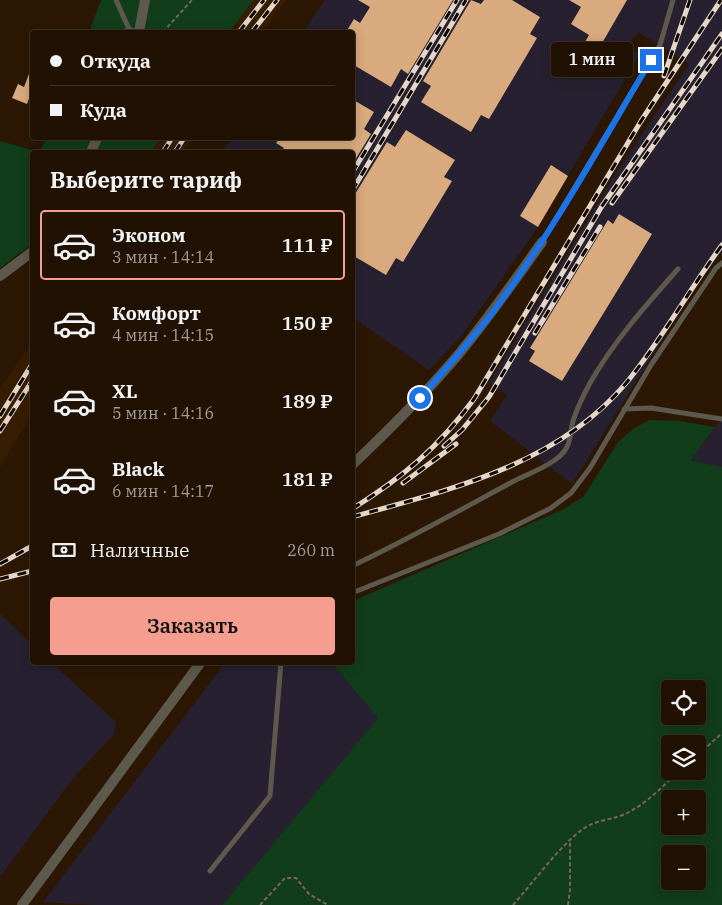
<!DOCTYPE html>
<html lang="ru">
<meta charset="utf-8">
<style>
body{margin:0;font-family:"IBM Plex Serif",serif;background:#281a0c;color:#f1f3f6;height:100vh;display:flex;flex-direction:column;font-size:19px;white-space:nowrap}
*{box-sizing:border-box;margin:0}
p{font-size:16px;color:#a29d99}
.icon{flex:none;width:28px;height:28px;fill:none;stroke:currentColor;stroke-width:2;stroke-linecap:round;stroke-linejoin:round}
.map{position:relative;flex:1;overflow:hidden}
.side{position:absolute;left:30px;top:150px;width:325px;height:515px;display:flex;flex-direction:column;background:#201102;border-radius:5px;box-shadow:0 2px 12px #0003,0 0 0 1px #3d3124}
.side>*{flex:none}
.top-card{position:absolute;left:30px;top:30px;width:325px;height:110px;border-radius:5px;box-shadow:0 2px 12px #0003,0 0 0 1px #3d3124;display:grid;align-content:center;height:110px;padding:0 20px;background:#201102}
.tools{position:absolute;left:661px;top:680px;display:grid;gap:10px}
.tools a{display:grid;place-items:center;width:45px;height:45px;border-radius:5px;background:#201102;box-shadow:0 2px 12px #0003,0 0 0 1px #3d3124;font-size:25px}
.end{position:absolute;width:22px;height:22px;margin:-11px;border:6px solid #1a73e8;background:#fff;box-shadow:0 0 0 2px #fff}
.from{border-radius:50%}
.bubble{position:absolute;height:35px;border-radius:5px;background:#201102;box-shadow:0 2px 12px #0003,0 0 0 1px #3d3124;font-size:16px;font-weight:600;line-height:35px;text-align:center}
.top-card b{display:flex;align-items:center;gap:18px;height:48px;font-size:19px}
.top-card b+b{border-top:1px solid #3d3124}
.top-card i{width:12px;height:12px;background:#f1f3f6}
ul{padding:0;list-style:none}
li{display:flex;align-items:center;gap:15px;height:70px;margin:0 10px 8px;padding:0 10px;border:2px solid transparent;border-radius:5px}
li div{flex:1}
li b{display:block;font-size:19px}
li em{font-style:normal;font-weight:600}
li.selected{border-color:#f59d8e}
li>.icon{width:45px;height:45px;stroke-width:1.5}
h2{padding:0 20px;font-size:22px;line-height:60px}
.pay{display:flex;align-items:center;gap:12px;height:55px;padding:0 20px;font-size:19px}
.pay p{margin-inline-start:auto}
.cta{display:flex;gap:10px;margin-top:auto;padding:10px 20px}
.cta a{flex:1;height:58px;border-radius:5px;background:#f59d8e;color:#111;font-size:20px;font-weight:600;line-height:58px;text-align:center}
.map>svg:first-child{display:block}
.built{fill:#361d02}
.industrial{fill:#262030}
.green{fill:#113d1a;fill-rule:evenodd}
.building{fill:#d8aa7d}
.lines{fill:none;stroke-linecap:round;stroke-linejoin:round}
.path{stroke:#796756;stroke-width:2;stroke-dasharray:4 2.5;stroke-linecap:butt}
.lane{stroke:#5d594d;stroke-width:5}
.street{stroke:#5d594d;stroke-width:10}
.rail-casing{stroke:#e4d6c8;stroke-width:5}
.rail{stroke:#0d0501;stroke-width:3;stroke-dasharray:9;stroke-linecap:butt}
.route{stroke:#1a73e8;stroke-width:6}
</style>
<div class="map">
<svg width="722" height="905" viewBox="0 0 722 905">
<rect width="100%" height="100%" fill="#2b1703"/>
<g class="built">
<polygon points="254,0 286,0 262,32 229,32"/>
<polygon points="160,138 192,138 183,152 151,152"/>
<polygon points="32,342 32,414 0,467 0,389"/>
</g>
<g class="industrial">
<polygon points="325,0 722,0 722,252 692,292 572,484 490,421 507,395 489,383 614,176 689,64 638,32 628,46 640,54 532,236 459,339 429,370 353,318 352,152 222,152 232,138 352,138 352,32 303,32"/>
<polygon points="722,419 722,467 691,460 715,427"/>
<polygon points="0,614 32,644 32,662 52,663 116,722 114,734 71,781 0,877"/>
<polygon points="225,663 332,663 379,718 222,905 95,905 43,902"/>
</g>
<g class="green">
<polygon points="101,0 142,0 137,32 89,32"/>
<polygon points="150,0 254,0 229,32 144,32"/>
<polygon points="47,138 94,138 87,152 32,152 32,244 0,268 0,141 39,152"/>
<polygon points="102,138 160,138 151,152 95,152"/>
<path d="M 650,420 L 680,421 L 715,427 L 691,460 L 722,467 L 722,905 L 222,905 L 378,718 L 332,663 L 352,662 L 353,601 L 564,509 L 584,496 L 618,442 L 634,428 ZM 670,689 L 698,689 L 698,716 L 670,716 ZM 670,744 L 698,744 L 698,771 L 670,771 ZM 670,799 L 698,799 L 698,826 L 670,826 ZM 670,854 L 698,854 L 698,881 L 670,881 Z"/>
</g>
<g class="building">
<polygon points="358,0 453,0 408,74 401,69 391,87 352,64 352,32 346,32 354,19 360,23 370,7"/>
<polygon points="471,0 481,4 484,0 512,0 540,17 530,34 537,38 489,119 481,115 471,132 421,102 431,86 423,81"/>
<polygon points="569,0 627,0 594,57 601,61 594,73 574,61 589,35 571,24 581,7"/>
<polygon points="32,66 32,90 27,104 12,98 18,84 24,87"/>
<polygon points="352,99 374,112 364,129 371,134 352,165 352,152 281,152 284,148 276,143 280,138 352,138"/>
<polygon points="406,130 455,160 444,177 452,181 403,262 396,258 386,275 352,255 352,199 387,142 395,147"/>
<polygon points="551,165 568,176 538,227 520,216"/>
<polygon points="619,214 652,234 562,381 529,361 535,351 530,348 608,220 613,224"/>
</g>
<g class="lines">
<g class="path">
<polyline points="163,32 192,0"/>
<polyline points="698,755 722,733"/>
<polyline points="260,905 285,878 296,878 309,894 328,905"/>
<path d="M 513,905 C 533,883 559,846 583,829 C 597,819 615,820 629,812 C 648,802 664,785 679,771"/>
<polyline points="568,905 570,890 570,843"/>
</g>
<g class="lane">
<polyline points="116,0 129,29"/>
<polyline points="124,32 129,29 136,32"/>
<polyline points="542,242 660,45 673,0"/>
<polyline points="624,409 651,408 722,419"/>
<path d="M 352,566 C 407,540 460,510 514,481 C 529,473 547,468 560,456 C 572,445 569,435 573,421 C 577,408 583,396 590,383 C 614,341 646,305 678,269"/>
<polyline points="352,593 499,534 551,508 571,493 590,468 651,365 716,268 722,263"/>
<polyline points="210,871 270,796 281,662"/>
</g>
<g class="street">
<polyline points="139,32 145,0"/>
<polyline points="91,152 97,138"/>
<polyline points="0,276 32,252"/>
<path d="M 352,465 C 389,430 425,394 458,355 C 488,319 515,280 542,242"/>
<polyline points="22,905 201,662"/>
</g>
<g class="rail-casing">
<g id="rail">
<polyline points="239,32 264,0"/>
<polyline points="252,32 277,0"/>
<polyline points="664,76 690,0"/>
<polyline points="163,152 172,138"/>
<polyline points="175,152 184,138"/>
<polyline points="352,173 457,0"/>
<polyline points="352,191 466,0"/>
<polyline points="612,203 722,49"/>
<polyline points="535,333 600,227"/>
<polyline points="0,416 32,364"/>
<polyline points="0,431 32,381"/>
<polyline points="444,446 462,430 489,397 602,206 722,34"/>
<polyline points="403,483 456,444"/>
<path d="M 352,509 C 403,477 438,448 474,399 L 641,121 L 721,0"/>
<path d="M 352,517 C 450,490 559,464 627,382 C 662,339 689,290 722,245"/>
<polyline points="0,564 32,546"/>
<polyline points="0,579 32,571"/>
</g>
</g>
<use href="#rail" class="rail"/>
</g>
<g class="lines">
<path class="route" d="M 420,398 C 447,367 474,338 498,305 C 555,228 602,142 651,60"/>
</g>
</svg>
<div class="tools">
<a><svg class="icon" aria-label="locate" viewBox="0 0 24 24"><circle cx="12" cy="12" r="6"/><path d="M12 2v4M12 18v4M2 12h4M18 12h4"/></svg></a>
<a><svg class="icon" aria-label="layers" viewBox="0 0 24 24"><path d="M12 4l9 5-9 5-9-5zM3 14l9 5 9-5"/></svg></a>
<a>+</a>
<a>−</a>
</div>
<i class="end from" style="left:420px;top:398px"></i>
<i class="end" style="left:651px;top:60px"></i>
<div class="bubble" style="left:551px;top:42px;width:82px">1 мин</div>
<div class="top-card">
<b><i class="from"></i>Откуда</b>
<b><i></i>Куда</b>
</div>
<section class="side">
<h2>Выберите тариф</h2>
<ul>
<li class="selected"><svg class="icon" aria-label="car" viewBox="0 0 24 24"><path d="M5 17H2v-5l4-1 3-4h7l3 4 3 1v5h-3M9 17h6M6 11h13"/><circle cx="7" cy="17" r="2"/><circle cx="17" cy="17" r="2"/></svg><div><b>Эконом</b><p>3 мин · 14:14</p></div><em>111 ₽</em></li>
<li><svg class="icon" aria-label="car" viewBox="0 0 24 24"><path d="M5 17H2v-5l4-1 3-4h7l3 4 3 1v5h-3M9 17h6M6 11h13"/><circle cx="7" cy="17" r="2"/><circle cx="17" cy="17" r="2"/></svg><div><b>Комфорт</b><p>4 мин · 14:15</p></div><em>150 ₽</em></li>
<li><svg class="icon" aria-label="car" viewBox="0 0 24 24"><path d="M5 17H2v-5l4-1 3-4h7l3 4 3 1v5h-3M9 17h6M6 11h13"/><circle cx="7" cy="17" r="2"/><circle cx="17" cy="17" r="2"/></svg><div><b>XL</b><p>5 мин · 14:16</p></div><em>189 ₽</em></li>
<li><svg class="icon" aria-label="car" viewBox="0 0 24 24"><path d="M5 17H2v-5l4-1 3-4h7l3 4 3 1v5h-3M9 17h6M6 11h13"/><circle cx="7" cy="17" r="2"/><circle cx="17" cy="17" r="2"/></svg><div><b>Black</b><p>6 мин · 14:17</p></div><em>181 ₽</em></li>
</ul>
<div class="pay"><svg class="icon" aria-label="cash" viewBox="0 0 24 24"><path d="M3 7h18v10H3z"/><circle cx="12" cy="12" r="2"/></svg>Наличные<p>260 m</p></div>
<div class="cta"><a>Заказать</a></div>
</section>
</div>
